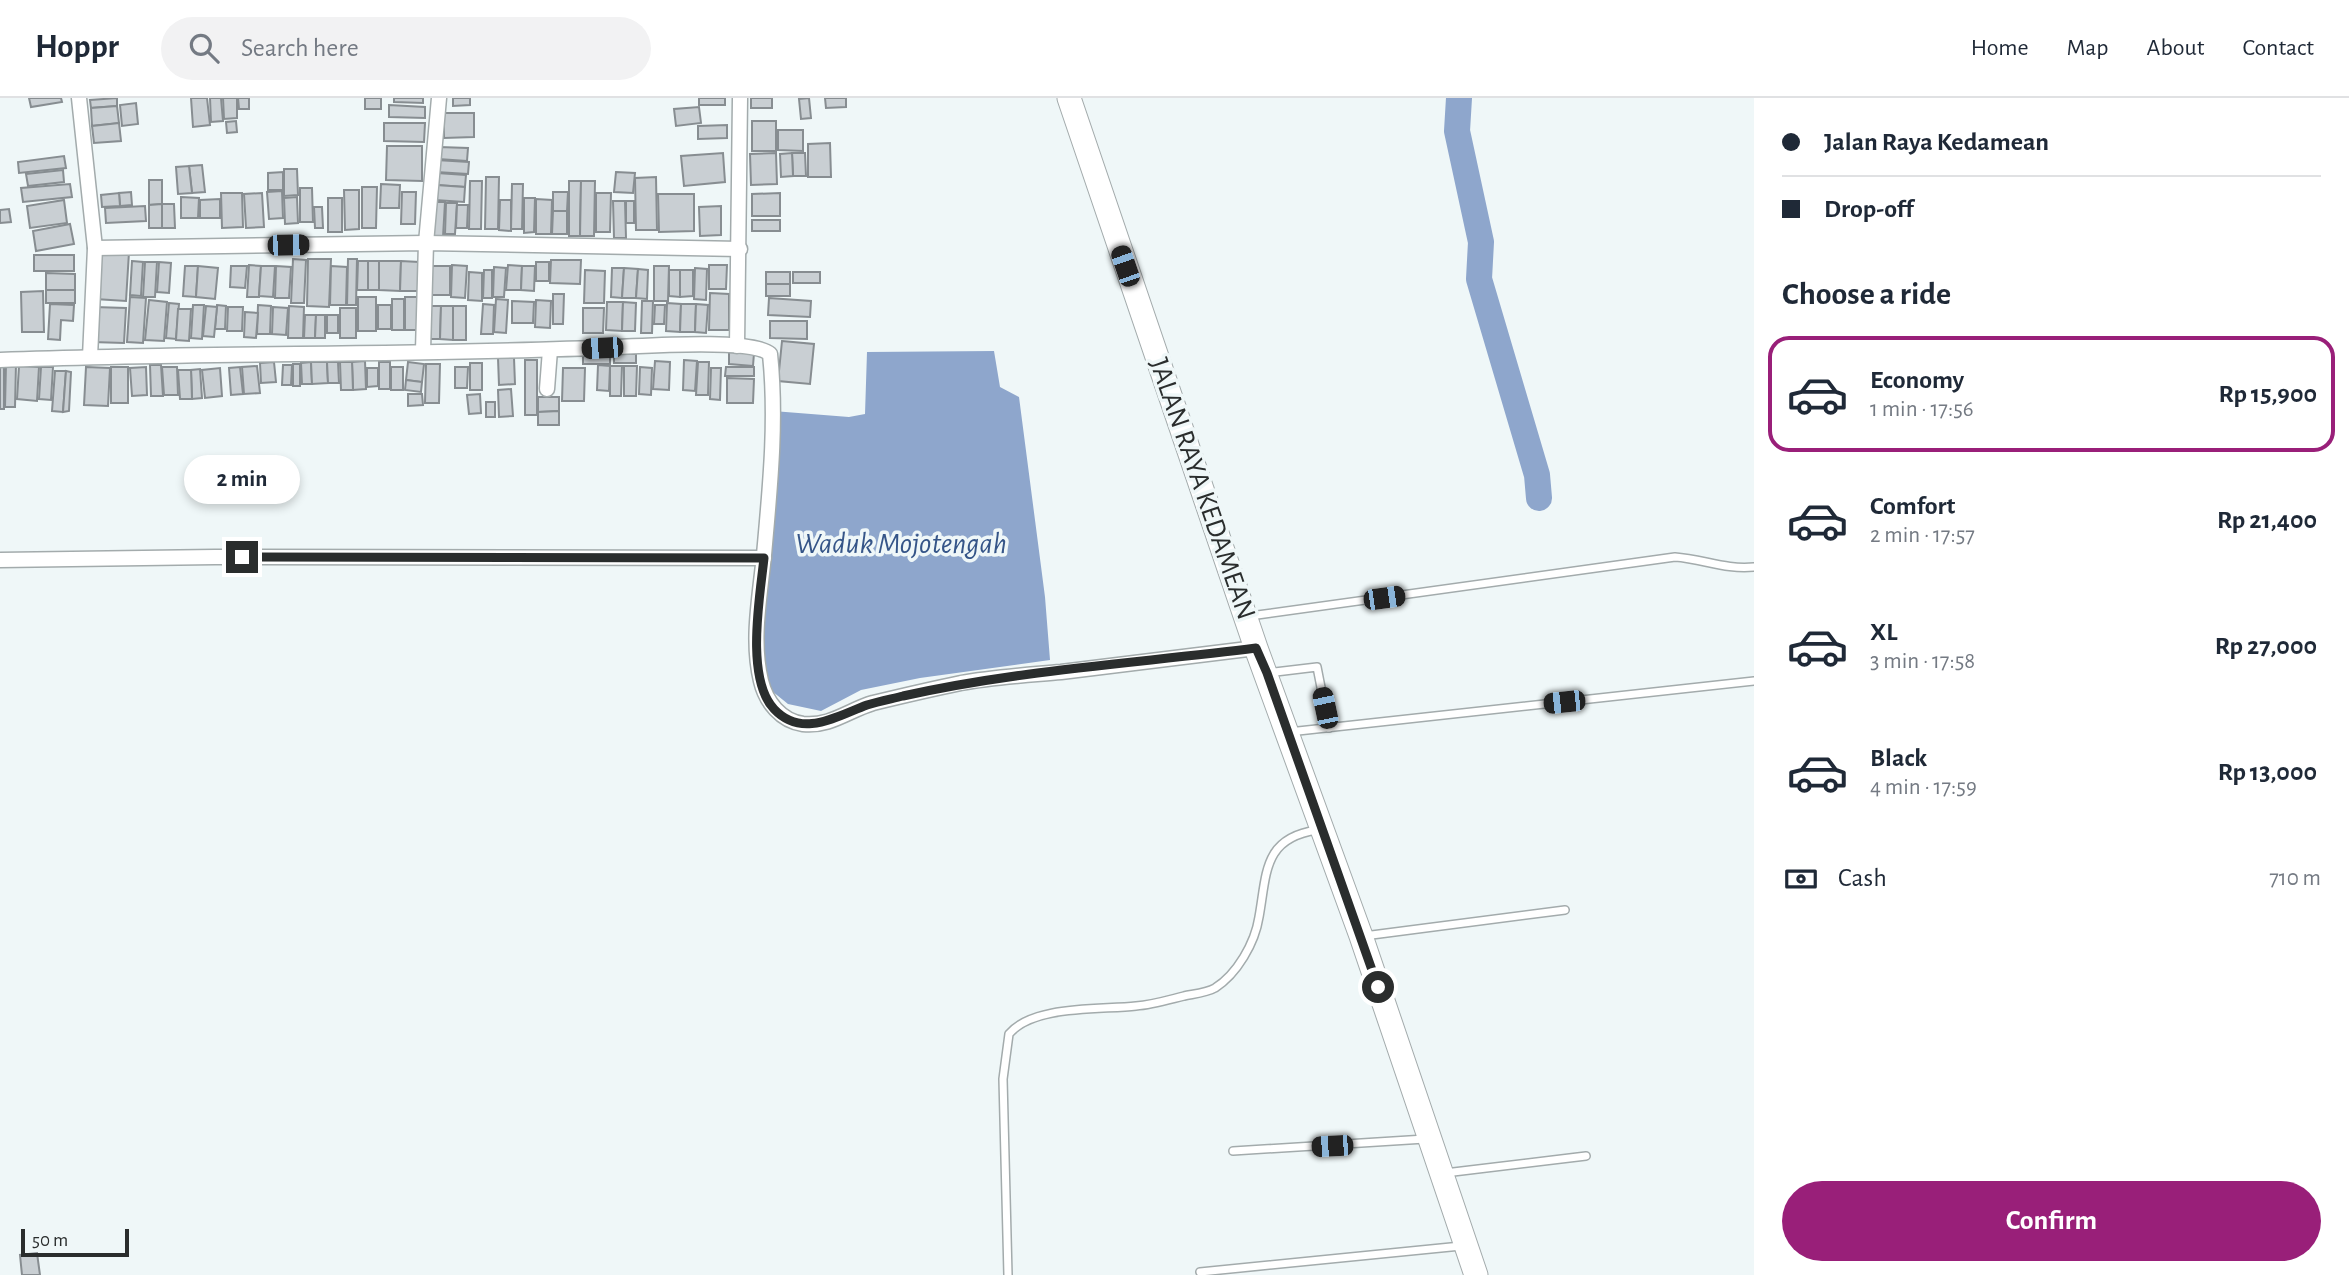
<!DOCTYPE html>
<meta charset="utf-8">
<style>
body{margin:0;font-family:"Alegreya Sans",sans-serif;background:#f2f2f3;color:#1f2937;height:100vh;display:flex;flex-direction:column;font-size:26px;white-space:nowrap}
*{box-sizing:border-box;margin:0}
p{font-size:23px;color:#747a83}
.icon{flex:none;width:38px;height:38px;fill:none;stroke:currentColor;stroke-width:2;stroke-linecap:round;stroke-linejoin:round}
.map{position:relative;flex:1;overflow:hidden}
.panel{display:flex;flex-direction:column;background:#fff;width:595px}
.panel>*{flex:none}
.top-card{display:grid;align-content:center;height:154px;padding:0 28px;background:#fff}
.scale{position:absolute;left:21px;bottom:18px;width:108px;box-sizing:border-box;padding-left:7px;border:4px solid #2a2d2d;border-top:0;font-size:19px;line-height:24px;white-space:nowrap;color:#2a2d2d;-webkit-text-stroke:5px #eff7f8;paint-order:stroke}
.end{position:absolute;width:32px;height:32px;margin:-16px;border:9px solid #2a2d2d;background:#fff;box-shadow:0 0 0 4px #fff}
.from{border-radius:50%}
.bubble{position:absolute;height:49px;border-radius:24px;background:#fff;box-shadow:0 4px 10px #0003;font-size:23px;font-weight:600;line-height:49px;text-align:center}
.car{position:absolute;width:21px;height:42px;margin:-21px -10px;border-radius:9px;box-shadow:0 0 5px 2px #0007;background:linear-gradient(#222 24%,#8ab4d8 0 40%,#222 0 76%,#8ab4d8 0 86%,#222 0)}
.top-card b{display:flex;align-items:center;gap:24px;height:66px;font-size:26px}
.top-card b+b{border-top:2px solid #e0e1e3}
.top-card i{width:18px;height:18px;background:#1f2937}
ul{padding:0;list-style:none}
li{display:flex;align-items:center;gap:21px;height:116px;margin:0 14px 10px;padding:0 14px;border:4px solid transparent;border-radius:21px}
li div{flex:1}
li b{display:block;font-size:26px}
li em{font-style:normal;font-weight:600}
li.selected{border-color:#991f79}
li>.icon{width:63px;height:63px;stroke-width:1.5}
h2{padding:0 28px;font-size:32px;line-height:84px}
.pay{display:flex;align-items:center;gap:18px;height:77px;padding:0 28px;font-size:26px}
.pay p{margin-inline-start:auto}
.cta{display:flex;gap:14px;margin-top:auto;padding:14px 28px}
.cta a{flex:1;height:80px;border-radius:42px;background:#991f79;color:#fff;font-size:28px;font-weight:600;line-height:80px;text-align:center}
header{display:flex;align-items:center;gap:42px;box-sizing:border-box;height:98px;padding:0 35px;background:#fff;border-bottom:2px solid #e0e1e3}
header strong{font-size:33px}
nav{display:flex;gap:38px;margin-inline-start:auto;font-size:24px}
.search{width:490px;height:63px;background:#f2f2f3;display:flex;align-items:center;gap:18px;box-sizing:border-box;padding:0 24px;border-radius:38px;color:#747a83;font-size:26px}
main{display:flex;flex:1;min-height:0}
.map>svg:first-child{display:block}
.water{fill:#8ea6cc}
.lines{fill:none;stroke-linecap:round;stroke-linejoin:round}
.river{stroke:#8ea6cc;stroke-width:26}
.building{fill:#c9cfd3;stroke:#878d91;stroke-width:2}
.service-casing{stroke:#a3abac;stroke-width:10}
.minor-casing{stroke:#a3abac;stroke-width:17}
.trunk-casing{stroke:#a3abac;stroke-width:25}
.service{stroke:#fff;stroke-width:7}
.minor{stroke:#fff;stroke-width:14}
.trunk{stroke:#fff;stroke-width:23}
.route{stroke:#2a2d2d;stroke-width:9}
.labels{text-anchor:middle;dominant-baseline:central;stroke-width:7;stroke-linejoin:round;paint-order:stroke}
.street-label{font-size:28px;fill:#2a2d2d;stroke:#eff7f8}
.water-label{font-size:30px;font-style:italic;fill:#355588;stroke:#eff7f8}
</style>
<header>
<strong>Hoppr</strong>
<div class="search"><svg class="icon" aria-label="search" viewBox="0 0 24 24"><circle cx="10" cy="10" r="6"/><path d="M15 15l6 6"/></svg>Search here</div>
<nav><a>Home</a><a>Map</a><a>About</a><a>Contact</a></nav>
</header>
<main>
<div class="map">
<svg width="1754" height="1177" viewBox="0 0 1754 1177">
<rect width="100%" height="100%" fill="#eff7f8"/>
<polygon class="water" points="994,253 1000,289 1019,299 1045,499 1050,562 920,580 861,592 821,613 788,606 762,585 763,465 773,313 849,319 865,316 867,254"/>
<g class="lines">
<polyline class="river" points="1459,0 1457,33 1481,144 1479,181 1537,377 1539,400"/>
</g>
<g class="building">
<polygon points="29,0 61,0 62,4 31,9"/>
<polygon points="117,0 117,8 91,10 90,2"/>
<polygon points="191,0 207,0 210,27 193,29"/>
<polygon points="210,0 221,0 223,23 211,24"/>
<polygon points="223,0 237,0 237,20 224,21"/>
<polygon points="238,0 249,0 249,11 239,11"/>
<rect x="365" y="0" width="16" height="11"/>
<polygon points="394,0 423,0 423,5 394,4"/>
<polygon points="453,0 470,0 470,7 453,8"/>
<rect x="699" y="0" width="26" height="7"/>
<rect x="751" y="0" width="21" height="10"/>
<polygon points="809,0 811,20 801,21 799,1"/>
<polygon points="825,0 846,0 846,9 826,10"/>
<polygon points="136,5 138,26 122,28 120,7"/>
<polygon points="389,7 425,9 425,20 389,19"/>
<polygon points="117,8 119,25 92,28 91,10"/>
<polygon points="699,9 701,25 676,28 674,11"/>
<polygon points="444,15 474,15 474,39 444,40"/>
<polygon points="236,23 237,34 227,35 226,24"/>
<rect x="752" y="23" width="24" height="30"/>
<polygon points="119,25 121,43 94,45 92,28"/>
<polygon points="384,25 425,25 424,44 384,43"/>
<polygon points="727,27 727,40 698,41 698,28"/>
<polygon points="778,32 803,32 803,53 778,52"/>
<polygon points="830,45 831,79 808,79 808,46"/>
<polygon points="387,48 422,48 422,83 386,82"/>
<polygon points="439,49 468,50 467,63 438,61"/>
<polygon points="723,55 725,84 684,88 681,58"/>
<polygon points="776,55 777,86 751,87 750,56"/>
<polygon points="792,55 805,55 806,78 793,78"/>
<polygon points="792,55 793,78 781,79 780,56"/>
<polygon points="64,58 66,70 19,75 18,64"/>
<polygon points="436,62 469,64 468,76 436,74"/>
<polygon points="202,67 205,94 192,95 189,68"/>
<polygon points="189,68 192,95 178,96 176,69"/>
<polygon points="284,71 297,71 298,97 284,98"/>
<polygon points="63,72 64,84 28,88 26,76"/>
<polygon points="283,74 283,92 268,92 268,75"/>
<polygon points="616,74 635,75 633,95 614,94"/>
<polygon points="437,75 466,77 465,89 436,87"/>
<polygon points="486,79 499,79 498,131 485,131"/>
<polygon points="656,79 657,132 636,132 635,80"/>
<polygon points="149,82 162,82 162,106 149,107"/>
<polygon points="470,83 482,83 481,131 469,131"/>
<polygon points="569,83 581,83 580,138 569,138"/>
<polygon points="581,83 595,83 594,138 580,138"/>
<polygon points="70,86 72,99 23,104 21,90"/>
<polygon points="381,86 400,87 399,110 380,110"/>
<polygon points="512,86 523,86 522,131 511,131"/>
<polygon points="436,87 465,89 464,104 435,102"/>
<polygon points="362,89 377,89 376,130 362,130"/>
<polygon points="300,90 312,90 313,124 300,124"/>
<polygon points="344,92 359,92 359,131 345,132"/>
<polygon points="282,93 283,120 269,121 267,94"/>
<polygon points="131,94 132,107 120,108 119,95"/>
<polygon points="402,94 416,94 415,126 401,126"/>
<polygon points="553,94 568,94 567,113 553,113"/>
<polygon points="119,95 120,108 102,109 101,97"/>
<polygon points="221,95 242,95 243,129 222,130"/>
<polygon points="262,95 264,129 246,130 244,96"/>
<polygon points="596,95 611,95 610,134 596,134"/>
<polygon points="780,95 780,118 752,118 752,96"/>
<polygon points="658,96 694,96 694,133 659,134"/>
<polygon points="181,99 199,100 198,120 181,120"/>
<polygon points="297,99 298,125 285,126 284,100"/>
<rect x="328" y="100" width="14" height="34"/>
<polygon points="524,100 535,100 534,134 524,135"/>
<polygon points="220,101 220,120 200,120 200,102"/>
<polygon points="536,101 552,102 551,136 536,136"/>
<polygon points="64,102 67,125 30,130 27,108"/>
<polygon points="500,102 511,102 511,133 499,132"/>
<polygon points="613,103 625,103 626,140 614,140"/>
<rect x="626" y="103" width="8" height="22"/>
<polygon points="433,104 445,104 443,139 431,139"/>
<polygon points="446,105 457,105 455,136 445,136"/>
<polygon points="162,106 174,106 175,130 162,130"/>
<polygon points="162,106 162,130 149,130 149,107"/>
<polygon points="457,107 468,107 467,130 456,130"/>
<polygon points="145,108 146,123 106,125 105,110"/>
<polygon points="721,108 721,137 700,138 699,109"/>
<polygon points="314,109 322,109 323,130 315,130"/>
<polygon points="9,111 11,124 0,125 0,112"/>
<polygon points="553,113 567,113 567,136 552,136"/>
<rect x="752" y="122" width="28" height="11"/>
<polygon points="70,126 74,146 36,153 33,133"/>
<polygon points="98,153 129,154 126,203 95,201"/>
<rect x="34" y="157" width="40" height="16"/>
<polygon points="293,161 306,162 304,205 291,205"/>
<polygon points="308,161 331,161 329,209 307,208"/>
<polygon points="348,161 357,161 356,207 347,207"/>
<polygon points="551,162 581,162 580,186 550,185"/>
<polygon points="132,163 143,164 141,198 130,197"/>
<polygon points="358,163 368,163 368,192 357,192"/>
<rect x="368" y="163" width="11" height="29"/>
<polygon points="379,163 401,163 400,193 379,192"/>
<polygon points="401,163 419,164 419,193 400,193"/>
<polygon points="145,164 157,164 155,199 143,199"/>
<polygon points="159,164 171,165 169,195 157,194"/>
<rect x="536" y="164" width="13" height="19"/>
<polygon points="249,167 261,168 259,199 247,199"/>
<polygon points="452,167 467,168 465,200 451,199"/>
<polygon points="508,167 522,168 521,192 506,192"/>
<polygon points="709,167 727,167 726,191 709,191"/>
<polygon points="185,168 198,168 196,199 183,198"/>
<polygon points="198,168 218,170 215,201 196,199"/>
<polygon points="231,168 247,168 245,190 230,189"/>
<polygon points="261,168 275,168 273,199 259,198"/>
<polygon points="276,168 291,169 289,200 275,200"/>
<polygon points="331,168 347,169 346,207 330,207"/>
<rect x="430" y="168" width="20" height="29"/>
<polygon points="522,168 535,168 534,193 521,192"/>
<polygon points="654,168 669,168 668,203 654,203"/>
<polygon points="494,169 506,170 504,199 493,199"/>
<polygon points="612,170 624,170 622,200 611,199"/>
<polygon points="624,170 638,171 636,200 622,200"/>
<polygon points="695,170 707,171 706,202 694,201"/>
<polygon points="638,171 648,172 647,201 636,200"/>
<polygon points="484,172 492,172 492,200 483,200"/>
<polygon points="585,172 605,173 604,205 584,205"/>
<polygon points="669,172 680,172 680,199 669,198"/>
<polygon points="680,172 693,172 693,198 680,199"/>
<polygon points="469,174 482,175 482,203 468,202"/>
<rect x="766" y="174" width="24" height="12"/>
<rect x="793" y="174" width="27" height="11"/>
<polygon points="46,175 75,176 75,192 46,192"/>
<rect x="766" y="186" width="24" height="12"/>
<rect x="46" y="192" width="29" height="13"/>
<polygon points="43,193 44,234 22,234 21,194"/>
<polygon points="710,195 729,196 729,232 709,232"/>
<polygon points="553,196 564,196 563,226 553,226"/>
<polygon points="130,199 146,200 143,245 127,244"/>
<rect x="358" y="199" width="18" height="34"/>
<polygon points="405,199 419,199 418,232 405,232"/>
<polygon points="769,200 811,203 810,219 768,217"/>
<rect x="392" y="201" width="12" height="31"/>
<polygon points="496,201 508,202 506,235 494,234"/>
<polygon points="149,202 167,204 164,243 145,242"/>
<polygon points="536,202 551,203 550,230 535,229"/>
<polygon points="512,203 534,204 533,225 512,225"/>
<polygon points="642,203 653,203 652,235 641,235"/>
<polygon points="607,204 623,204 622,233 606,232"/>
<polygon points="623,204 636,205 635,233 622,233"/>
<polygon points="169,205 179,206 176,241 166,240"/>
<polygon points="667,205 681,206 680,234 666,233"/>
<polygon points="50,206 74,207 73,223 61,222 60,242 48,241"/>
<polygon points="483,206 494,207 493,236 481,236"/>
<polygon points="681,206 696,206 695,234 680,234"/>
<polygon points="696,206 708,207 706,235 695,234"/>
<polygon points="193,207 204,207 202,241 191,240"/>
<polygon points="217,207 226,208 225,231 215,231"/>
<polygon points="258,207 271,208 270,236 257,236"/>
<rect x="378" y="207" width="13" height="24"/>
<polygon points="655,207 665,207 664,226 654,226"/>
<polygon points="206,208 217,209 214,239 203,238"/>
<polygon points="289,208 304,209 303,240 288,240"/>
<polygon points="430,208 441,208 440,241 429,241"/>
<polygon points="441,208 453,208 453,242 440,241"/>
<rect x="453" y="208" width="13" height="34"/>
<polygon points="94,209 126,210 124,245 92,244"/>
<polygon points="228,209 243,209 242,233 227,233"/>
<polygon points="273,209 288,210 286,237 272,236"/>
<rect x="340" y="210" width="16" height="30"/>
<polygon points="583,210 604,210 603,235 583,235"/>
<polygon points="178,211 191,211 189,243 176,242"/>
<polygon points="245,214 258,215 256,240 244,239"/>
<polygon points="305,217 316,217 315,240 304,240"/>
<polygon points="316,217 325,217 325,240 315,240"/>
<rect x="327" y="217" width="11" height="18"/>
<polygon points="770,223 807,223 807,241 770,240"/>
<polygon points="782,243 814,246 810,286 778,283"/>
<polygon points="729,254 754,255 753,268 729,266"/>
<rect x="583" y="255" width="27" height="11"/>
<rect x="614" y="256" width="22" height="9"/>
<polygon points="498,260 514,260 515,286 499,287"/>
<rect x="525" y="262" width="12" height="55"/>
<polygon points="684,262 697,263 695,293 683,292"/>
<polygon points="365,263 366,291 353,292 352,264"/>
<polygon points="655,263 670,264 669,292 653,291"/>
<polygon points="274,264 276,284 261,285 260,265"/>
<polygon points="311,264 312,286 302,286 301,265"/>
<polygon points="311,264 327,264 328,285 312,286"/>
<polygon points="327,264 338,264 339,285 328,285"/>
<polygon points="340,264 352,264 353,292 341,292"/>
<rect x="379" y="264" width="11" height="27"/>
<polygon points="408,264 424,266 422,284 406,282"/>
<polygon points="698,264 709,264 708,297 696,297"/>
<rect x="470" y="265" width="12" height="27"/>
<rect x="0" y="266" width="4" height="45"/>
<polygon points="6,266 16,266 15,309 5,309"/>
<rect x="293" y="266" width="7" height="22"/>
<polygon points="426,266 440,266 439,305 425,305"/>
<polygon points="150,267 161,267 163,298 151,298"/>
<polygon points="283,267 292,267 291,287 282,287"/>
<polygon points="598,267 610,268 609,293 597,292"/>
<polygon points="19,268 39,269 37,303 17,301"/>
<polygon points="257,268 260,295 244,296 242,269"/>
<polygon points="610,268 622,268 621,298 610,298"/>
<polygon points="624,268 637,268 636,298 624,298"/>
<polygon points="41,269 53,269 51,302 39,301"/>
<polygon points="86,269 110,270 108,308 84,307"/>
<rect x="111" y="269" width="17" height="36"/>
<polygon points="146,269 147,297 132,298 130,270"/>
<polygon points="162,269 177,269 178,297 164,297"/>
<polygon points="240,269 243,296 231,297 229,270"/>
<rect x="391" y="269" width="12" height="23"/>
<polygon points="455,269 468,269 467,290 455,290"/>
<polygon points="640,269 652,270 651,297 639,296"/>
<polygon points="726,269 754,269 754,278 725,278"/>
<polygon points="220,270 222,298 205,300 202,272"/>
<polygon points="367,270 378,270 378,288 367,289"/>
<polygon points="563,270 585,270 584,303 562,303"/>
<polygon points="711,270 721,270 720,302 710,301"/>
<polygon points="200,271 202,300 192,301 191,272"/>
<polygon points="178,272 191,272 192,301 180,301"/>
<polygon points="55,273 66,273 63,314 52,313"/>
<polygon points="66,273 71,274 69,313 63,314"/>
<polygon points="727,280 754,281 753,305 727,305"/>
<polygon points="406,282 422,284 421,294 405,292"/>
<polygon points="511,291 513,318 499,319 498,292"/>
<polygon points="408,296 422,296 423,307 408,308"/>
<polygon points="480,296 481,315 469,316 467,297"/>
<polygon points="538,299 559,299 559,313 538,314"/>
<rect x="486" y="304" width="9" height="15"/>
<polygon points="559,313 559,327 538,327 538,314"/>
<polygon points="37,1155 40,1177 22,1177 20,1157"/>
</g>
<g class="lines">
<g class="service-casing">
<g id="service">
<path d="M 1250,518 L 1675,459 C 1703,461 1726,472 1754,469"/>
<polyline points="1267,575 1317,569 1329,630"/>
<polyline points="1289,634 1754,583"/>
<polyline points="1364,838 1565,812"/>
<polyline points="1233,1053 1425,1041"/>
<polyline points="1445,1075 1586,1058"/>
<polyline points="1200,1174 1461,1148"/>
<path d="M 1008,1177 L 1003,981 L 1009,936 C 1033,907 1100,912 1136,908 C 1152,907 1168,902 1184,898 C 1193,896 1206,895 1215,890 C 1237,876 1255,845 1259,819 C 1267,775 1263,740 1317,732"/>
</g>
</g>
<g class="minor-casing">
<g id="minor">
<polyline points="79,0 95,150 90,259"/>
<polyline points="95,150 426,145 740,151"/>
<polyline points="737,248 740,0"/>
<polyline points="423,253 426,145 439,0"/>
<path d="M 0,262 C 206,254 412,258 617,249 C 645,248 752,240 770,256 C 777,323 770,390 764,457 C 760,499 751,542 761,583 C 766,604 781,623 803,626 C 830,629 849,612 873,605 C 902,598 932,591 961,585 C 994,579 1028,577 1061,574 C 1126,566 1191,558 1256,550"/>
<polyline points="547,291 550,252"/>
<polyline points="0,462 215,459 764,460"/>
</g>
</g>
<g class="trunk-casing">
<polyline id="trunk" points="1069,0 1256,550 1361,838 1476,1177"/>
</g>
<use href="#service" class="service"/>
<use href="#minor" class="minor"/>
<use href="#trunk" class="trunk"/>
</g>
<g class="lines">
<path class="route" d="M 242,459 L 764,460 C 760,498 745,580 774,611 C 802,641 837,618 867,607 C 879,603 891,601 903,598 C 1019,572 1138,565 1256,550 L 1267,575 L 1378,889"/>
</g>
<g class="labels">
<g class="street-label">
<text transform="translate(1202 391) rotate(71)">JALAN RAYA KEDAMEAN</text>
</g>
<g class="water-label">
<text x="901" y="446">Waduk Mojotengah</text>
</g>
</g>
</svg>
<div class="scale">50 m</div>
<i class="end from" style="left:1378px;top:889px"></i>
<i class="end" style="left:242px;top:459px"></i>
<div class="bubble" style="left:184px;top:357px;width:116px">2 min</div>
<i class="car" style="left:288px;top:147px;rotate:89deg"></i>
<i class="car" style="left:1125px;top:168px;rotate:341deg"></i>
<i class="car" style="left:602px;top:250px;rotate:267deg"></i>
<i class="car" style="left:1384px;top:500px;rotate:82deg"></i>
<i class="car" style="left:1564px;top:604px;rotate:264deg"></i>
<i class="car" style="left:1325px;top:610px;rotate:348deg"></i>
<i class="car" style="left:1332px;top:1048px;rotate:267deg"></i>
</div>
<section class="panel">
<div class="top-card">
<b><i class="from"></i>Jalan Raya Kedamean</b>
<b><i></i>Drop-off</b>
</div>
<h2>Choose a ride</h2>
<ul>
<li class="selected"><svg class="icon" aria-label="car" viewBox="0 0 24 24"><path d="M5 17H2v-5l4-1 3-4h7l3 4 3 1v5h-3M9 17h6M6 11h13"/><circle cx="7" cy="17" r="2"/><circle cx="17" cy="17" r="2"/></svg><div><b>Economy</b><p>1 min · 17:56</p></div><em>Rp 15,900</em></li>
<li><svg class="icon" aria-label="car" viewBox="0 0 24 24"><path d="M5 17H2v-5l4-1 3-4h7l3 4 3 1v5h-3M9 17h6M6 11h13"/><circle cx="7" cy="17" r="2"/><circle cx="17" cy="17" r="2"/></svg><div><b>Comfort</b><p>2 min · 17:57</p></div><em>Rp 21,400</em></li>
<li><svg class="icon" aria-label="car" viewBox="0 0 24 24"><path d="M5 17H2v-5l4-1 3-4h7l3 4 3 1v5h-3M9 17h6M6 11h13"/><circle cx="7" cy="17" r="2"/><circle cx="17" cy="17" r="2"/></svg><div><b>XL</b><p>3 min · 17:58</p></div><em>Rp 27,000</em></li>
<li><svg class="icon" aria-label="car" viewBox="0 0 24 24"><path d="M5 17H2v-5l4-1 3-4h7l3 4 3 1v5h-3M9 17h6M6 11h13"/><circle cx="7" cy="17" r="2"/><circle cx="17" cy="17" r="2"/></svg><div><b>Black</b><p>4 min · 17:59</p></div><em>Rp 13,000</em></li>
</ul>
<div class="pay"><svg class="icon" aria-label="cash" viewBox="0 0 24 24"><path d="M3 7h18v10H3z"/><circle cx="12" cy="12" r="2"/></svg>Cash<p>710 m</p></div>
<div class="cta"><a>Confirm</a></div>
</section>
</main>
